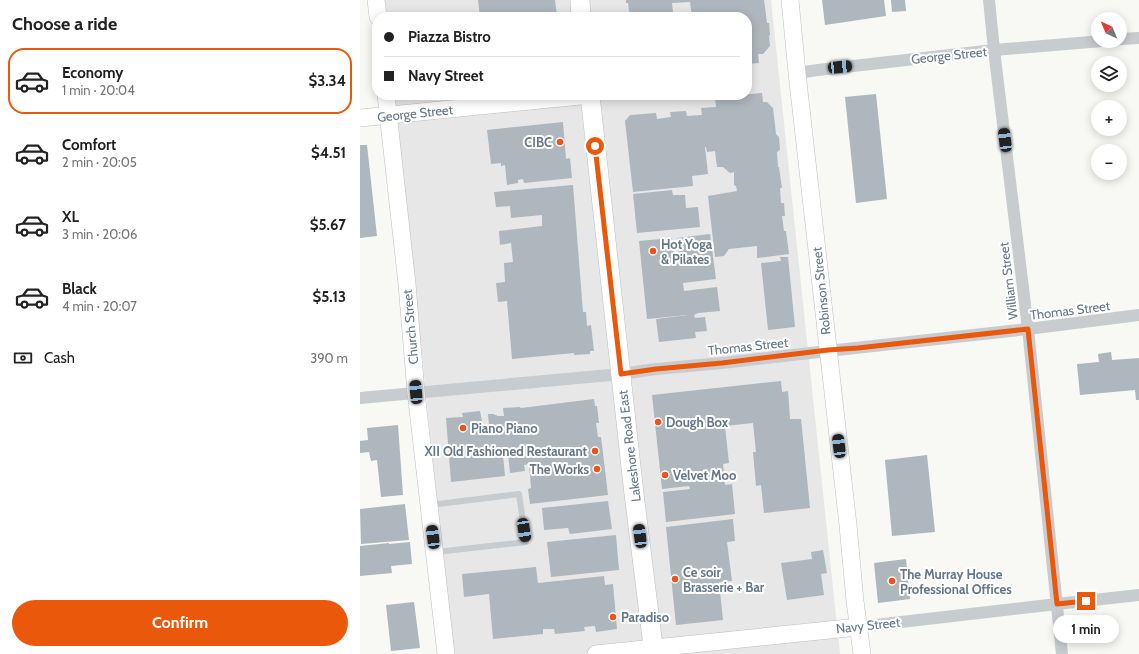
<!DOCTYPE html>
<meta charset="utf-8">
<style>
body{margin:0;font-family:Cabin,sans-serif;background:#f2f2f2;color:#222;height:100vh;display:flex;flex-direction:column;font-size:15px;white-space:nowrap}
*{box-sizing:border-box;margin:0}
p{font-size:13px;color:#767676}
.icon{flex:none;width:22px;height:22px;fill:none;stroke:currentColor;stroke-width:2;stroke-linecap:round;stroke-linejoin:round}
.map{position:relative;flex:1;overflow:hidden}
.drawer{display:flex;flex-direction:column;background:#fff;width:360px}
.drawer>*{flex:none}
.top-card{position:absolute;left:12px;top:12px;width:380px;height:88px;border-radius:16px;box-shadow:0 2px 10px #0003;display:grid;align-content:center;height:88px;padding:0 12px;background:#fff}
.needle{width:26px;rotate:316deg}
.tools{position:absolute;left:731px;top:12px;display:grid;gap:8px}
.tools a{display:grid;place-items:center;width:36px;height:36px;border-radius:50%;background:#fff;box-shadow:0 2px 10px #0003;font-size:20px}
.end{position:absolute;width:18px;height:18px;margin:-9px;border:5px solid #ea580c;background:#fff;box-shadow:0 0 0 2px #fff}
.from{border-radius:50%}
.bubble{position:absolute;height:28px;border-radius:14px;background:#fff;box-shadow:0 2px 10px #0003;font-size:13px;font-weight:700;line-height:28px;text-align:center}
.car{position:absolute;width:12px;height:24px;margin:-12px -6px;border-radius:5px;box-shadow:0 0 3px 1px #0007;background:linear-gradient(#222 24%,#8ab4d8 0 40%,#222 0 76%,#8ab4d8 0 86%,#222 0)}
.top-card b{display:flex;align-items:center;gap:14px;height:38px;font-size:15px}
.top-card b+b{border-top:1px solid #e0e0e0}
.top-card i{width:10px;height:10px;background:#222}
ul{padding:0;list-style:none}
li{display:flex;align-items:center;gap:12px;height:66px;margin:0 8px 6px;padding:0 4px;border:2px solid transparent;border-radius:16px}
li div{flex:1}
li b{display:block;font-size:15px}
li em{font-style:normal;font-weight:700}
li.on{border-color:#ea580c}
li>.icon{width:36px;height:36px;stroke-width:1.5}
h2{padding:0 12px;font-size:18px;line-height:48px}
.pay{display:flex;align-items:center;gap:10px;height:44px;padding:0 12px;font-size:15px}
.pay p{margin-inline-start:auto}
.button{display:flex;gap:8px;margin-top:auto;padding:8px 12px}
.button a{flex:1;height:46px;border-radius:24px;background:#ea580c;color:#fff;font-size:16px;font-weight:700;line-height:46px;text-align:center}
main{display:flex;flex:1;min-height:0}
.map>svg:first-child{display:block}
.built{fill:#e6e7e6}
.building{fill:#aeb7bd}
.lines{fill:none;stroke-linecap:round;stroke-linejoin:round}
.secondary-casing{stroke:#babfc4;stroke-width:18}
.primary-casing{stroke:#bbbfc3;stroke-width:20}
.lane{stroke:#c8cccf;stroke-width:6}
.street{stroke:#c8cccf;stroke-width:12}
.secondary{stroke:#fff;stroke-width:17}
.primary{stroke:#fff;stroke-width:19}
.route{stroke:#ea580c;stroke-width:5}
.poi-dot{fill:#f45019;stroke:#fff;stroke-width:1.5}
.labels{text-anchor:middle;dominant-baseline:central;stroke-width:4;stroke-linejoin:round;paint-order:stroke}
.street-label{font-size:13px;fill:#647889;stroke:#fff}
.poi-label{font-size:13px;font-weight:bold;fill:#647889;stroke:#fff;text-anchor:start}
</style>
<main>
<section class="drawer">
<h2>Choose a ride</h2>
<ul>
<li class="on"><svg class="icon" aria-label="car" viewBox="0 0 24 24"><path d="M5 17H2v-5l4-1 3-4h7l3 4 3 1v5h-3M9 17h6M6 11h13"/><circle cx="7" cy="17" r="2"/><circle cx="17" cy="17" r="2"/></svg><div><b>Economy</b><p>1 min · 20:04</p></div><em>$3.34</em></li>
<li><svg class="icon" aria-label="car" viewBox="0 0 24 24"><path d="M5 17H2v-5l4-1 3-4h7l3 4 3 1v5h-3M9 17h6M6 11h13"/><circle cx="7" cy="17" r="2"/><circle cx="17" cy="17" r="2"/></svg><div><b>Comfort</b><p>2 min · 20:05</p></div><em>$4.51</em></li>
<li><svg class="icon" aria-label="car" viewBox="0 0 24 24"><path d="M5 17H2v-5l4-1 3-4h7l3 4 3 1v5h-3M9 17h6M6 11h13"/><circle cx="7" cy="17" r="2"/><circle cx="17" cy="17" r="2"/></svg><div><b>XL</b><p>3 min · 20:06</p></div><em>$5.67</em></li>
<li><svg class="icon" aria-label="car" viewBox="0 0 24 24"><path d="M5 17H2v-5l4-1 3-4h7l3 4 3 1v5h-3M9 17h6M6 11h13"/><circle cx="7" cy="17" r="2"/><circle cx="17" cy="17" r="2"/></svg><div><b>Black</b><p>4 min · 20:07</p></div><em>$5.13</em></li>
</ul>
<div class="pay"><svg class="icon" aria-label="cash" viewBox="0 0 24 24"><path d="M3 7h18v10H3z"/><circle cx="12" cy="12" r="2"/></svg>Cash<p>390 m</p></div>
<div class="button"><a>Confirm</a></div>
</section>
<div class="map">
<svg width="779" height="654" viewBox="0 0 779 654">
<rect width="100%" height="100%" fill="#f8f8f5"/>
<polygon class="built" points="22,0 411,0 480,654 93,654 35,95 387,95 387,17 25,17"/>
<g class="building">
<polygon points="118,0 195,0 197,16 195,16 195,17 120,17"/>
<polygon points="266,0 404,0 407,23 409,23 410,35 409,36 410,46 403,54 398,54 399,63 387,64 387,17 332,17 330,2 312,3 313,12 270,17 268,3 266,3"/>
<polygon points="462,0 524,0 526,16 465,25"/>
<polygon points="531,0 545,0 546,11 532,12"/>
<polygon points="402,93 403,102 407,102 413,108 416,134 419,137 420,150 417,152 418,167 419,167 422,188 420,188 421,203 424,203 425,216 422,216 424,231 426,231 429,254 397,258 397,246 369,249 364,256 355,257 348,196 377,191 376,186 374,185 374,172 370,173 363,167 357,167 355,151 347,152 346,147 345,147 348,174 332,176 333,186 273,192 265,121 270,115 296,113 297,119 311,117 310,112 326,111 327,116 342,115 341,108 356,107 355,98 375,96 375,100 381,99 381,95"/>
<polygon points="516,94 527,199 496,203 485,97"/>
<polygon points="203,122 206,159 210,158 212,178 164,183 163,179 158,180 158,183 147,185 145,165 141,166 141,163 131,164 127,130"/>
<polygon points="0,145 7,145 17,236 0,238"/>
<polygon points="213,185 223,312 226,312 227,326 231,325 234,351 230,351 230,354 214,355 214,353 152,359 147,301 138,302 136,283 145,282 144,263 153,262 151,243 140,245 139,231 182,226 182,215 151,218 150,206 136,207 134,192"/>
<polygon points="312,190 313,195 325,195 326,208 338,207 340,227 277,233 273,194"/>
<polygon points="350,234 356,279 323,283 324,291 357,287 360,311 338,313 334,315 335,318 345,317 347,331 335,332 336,338 299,342 296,319 328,315 327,315 287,319 279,241 312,238 315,264 320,263 317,238"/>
<polygon points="420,257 428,257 435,327 408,330 401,263 421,261"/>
<polygon points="751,352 752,360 779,358 779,400 776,400 775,390 720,395 717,364 739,362 738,354"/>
<polygon points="421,381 422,392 428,391 430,419 441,419 450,508 404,513 401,485 396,486 393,452 396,452 393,423 365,426 369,463 363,464 365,485 372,484 375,514 306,522 303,492 330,489 329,486 302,489 292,395"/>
<polygon points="234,399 235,406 237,406 239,423 236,423 238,437 241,437 248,495 170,504 168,489 171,488 169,464 164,465 165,471 150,473 148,454 143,455 145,476 91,482 86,418 103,417 102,413 120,411 123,426 129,425 128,414 133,414 138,416 144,416 143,408 160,407 161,408"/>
<polygon points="38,425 43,495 21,497 17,460 11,461 9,452 0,453 0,441 8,440 7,428"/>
<polygon points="567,455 575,532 532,536 525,460"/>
<polygon points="248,501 252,529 210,534 208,528 184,530 182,508"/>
<polygon points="45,504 49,540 1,544 0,509"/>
<polygon points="373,519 375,541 367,542 372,581 359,582 363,620 316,625 306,527"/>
<polygon points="256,535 259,570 191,577 187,542"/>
<polygon points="50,542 52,564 31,566 32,573 0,576 0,546 29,543 29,544"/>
<polygon points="463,550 467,573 461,574 464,595 427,600 421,563 452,559 451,552"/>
<polygon points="546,559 550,599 518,603 514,563"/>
<polygon points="176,567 178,583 244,576 245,585 253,584 257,629 236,632 235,626 224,627 225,631 195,634 194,629 183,629 183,634 133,639 129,594 104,597 102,574"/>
<polygon points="54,602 60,648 31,651 26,605"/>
</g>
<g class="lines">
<g class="secondary-casing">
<g id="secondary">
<polyline points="16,0 18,17"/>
<polyline points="430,0 437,73 488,525 495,601 502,654"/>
<polyline points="26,95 47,284 56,392 86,654"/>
<polyline points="0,118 230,95"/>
<polyline points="236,654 498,627"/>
</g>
</g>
<g class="primary-casing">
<g id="primary">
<polyline points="220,0 221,17"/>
<polyline points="230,95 274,494 294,654"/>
</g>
</g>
<polyline class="lane" points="70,505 159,494 166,542 76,552"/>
<g class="street">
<polyline points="629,0 634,50 668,329 702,654"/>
<polyline points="760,39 779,38"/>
<polyline points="437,73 458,70 634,50 742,41"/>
<polyline points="0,398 261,374 296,369 362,363 468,351 668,329 779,315"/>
<polyline points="498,627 697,604 779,595"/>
</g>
<use href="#secondary" class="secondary"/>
<use href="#primary" class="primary"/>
</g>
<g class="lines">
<polyline class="route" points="235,146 261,374 296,369 362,363 468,350 498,348 668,329 697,604 726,601"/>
</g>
<g class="poi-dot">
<circle cx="200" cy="142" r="4"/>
<circle cx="293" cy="251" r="4"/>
<circle cx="298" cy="422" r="4"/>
<circle cx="103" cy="428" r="4"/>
<circle cx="235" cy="451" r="4"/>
<circle cx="237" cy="469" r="4"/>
<circle cx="305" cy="475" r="4"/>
<circle cx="315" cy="579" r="4"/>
<circle cx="532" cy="581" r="4"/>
<circle cx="253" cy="617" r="4"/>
</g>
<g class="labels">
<g class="street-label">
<text transform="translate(589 55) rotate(-6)">George Street</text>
<text transform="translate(55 113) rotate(-6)">George Street</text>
<text transform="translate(648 281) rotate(-97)">William Street</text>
<text transform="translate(461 291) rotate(-96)">Robinson Street</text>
<text transform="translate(710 310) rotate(-7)">Thomas Street</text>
<text transform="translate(50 327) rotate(-95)">Church Street</text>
<text transform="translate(388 346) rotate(-6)">Thomas Street</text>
<text transform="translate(269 446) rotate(-97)">Lakeshore Road East</text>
<text transform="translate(508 625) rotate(-6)">Navy Street</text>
</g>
<g class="poi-label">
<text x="192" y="142" text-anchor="end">CIBC</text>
<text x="301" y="244">Hot Yoga<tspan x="301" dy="15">&amp; Pilates</tspan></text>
<text x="306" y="422">Dough Box</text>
<text x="111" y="428">Piano Piano</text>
<text x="227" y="451" text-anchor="end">XII Old Fashioned Restaurant</text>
<text x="229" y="469" text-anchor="end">The Works</text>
<text x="313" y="475">Velvet Moo</text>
<text x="323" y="572">Ce soir<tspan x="323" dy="15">Brasserie + Bar</tspan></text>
<text x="540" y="574">The Murray House<tspan x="540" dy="15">Professional Offices</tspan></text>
<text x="261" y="617">Paradiso</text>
</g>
</g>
</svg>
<div class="tools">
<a><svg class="needle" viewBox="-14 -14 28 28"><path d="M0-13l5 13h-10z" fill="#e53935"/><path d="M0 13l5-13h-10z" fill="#767676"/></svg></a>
<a><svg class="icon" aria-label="layers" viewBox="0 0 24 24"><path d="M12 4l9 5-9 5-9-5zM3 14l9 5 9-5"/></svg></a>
<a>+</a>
<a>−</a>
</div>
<i class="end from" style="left:235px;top:146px"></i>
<i class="end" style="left:726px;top:601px"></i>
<div class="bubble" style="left:693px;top:615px;width:66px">1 min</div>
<i class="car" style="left:480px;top:67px;rotate:84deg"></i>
<i class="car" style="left:645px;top:140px;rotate:353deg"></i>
<i class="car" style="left:56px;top:392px;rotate:355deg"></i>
<i class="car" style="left:479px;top:446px;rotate:353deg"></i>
<i class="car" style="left:164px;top:530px;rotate:171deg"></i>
<i class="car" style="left:280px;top:536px;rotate:353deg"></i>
<i class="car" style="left:73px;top:537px;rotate:353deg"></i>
<div class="top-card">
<b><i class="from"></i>Piazza Bistro</b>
<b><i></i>Navy Street</b>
</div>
</div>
</main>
